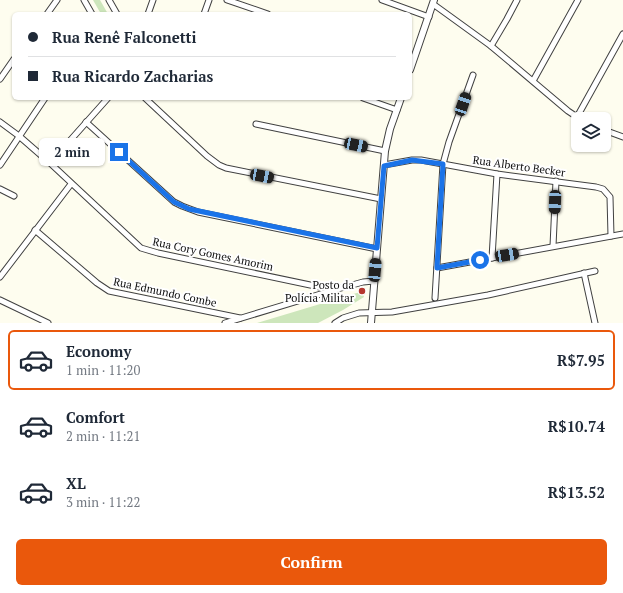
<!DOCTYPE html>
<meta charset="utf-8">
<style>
body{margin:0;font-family:"PT Serif",serif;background:#f2f2f3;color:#1f2937;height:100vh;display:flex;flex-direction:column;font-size:15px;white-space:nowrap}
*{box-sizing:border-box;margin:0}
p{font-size:13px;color:#747a83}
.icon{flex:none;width:22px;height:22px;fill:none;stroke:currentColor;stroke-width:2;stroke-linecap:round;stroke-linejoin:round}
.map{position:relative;height:323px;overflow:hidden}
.details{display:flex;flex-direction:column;background:#fff;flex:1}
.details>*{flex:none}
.hud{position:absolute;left:12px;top:12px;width:400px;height:88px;border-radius:6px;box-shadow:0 1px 3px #0004;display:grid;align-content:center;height:88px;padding:0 16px;background:#fff}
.buttons{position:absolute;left:571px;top:112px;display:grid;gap:8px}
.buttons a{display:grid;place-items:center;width:40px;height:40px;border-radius:6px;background:#fff;box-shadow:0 1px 3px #0004;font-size:20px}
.end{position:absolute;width:18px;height:18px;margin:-9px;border:5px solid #1a73e8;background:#fff;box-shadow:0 0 0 2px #fff}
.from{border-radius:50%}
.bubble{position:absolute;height:28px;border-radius:6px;background:#fff;box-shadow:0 1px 3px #0004;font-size:13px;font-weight:700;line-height:28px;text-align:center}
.car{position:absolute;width:12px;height:24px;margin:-12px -6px;border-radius:5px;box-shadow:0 0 3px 1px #0007;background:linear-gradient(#222 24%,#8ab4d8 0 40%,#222 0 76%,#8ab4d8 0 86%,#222 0)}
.hud b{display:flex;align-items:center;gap:14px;height:38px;font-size:15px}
.hud b+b{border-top:1px solid #e0e1e3}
.hud i{width:10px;height:10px;background:#1f2937}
ul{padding:7px 0 0;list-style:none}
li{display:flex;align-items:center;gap:12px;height:60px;margin:0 8px 6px;padding:0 8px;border:2px solid transparent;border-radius:6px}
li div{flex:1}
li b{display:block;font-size:15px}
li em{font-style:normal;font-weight:700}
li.selected{border-color:#ea580c}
li>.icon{width:36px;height:36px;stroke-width:1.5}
.primary-button{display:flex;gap:8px;margin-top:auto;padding:8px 16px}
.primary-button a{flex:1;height:46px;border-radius:6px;background:#ea580c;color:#fff;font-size:16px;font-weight:700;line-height:46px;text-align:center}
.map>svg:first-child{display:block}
.green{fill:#cde6bb}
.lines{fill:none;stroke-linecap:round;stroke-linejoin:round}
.minor-casing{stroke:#414141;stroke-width:7}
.tertiary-casing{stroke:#414141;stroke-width:8}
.minor{stroke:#fff;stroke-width:5}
.tertiary{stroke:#fff;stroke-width:6}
.route{stroke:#1a73e8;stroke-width:5}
.poi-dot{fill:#b5362e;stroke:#fff;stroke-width:1.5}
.labels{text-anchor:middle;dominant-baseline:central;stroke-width:4;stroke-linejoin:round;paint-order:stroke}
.street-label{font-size:11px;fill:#0e0e0e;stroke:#fff}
.poi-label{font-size:11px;fill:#0e0e0e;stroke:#fff;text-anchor:end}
</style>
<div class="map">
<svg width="623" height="323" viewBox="0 0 623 323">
<rect width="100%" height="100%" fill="#fefdef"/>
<g class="green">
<polygon points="93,0 100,0 108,14 101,14"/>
<polygon points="360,292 362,292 364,297 343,310 318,323 257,323"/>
</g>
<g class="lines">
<g class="minor-casing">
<g id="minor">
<polyline points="84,0 92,14"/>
<polyline points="109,0 117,14"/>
<polyline points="227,0 268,14"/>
<polyline points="382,0 429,17"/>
<polyline points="433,4 491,46 568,111 580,119"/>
<polyline points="47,14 57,0"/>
<polyline points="148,14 153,0"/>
<polyline points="204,14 209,0"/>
<polyline points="491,46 507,19 517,0"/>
<polyline points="0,79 14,59"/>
<polyline points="533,81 578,0"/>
<polyline points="145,98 207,156 219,165 226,168 381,199"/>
<polyline points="363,98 397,110"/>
<polyline points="577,117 623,34"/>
<polyline points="0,122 19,136 50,163 141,248 158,253 334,290"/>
<polyline points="86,122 174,202 182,206 198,212 377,249"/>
<polyline points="256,124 385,151"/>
<polyline points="604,130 623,137"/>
<polyline points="50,163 108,98"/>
<polyline points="0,165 45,98"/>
<polyline points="384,165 412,160 421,160 497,174 596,187 603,189 610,197 611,236"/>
<polyline points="0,189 14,196"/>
<polyline points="35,230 97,283 109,291 240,318"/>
<polyline points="553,246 556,181"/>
<polyline points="492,258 497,174"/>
<polyline points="437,268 623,234"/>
<polyline points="584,273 595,323"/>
<polyline points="0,277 71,184"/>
<polyline points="435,298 443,164 449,142 473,75"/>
<polyline points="0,300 48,323"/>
<polyline points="225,323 334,290 363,282 374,281"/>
<polyline points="335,323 343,318 359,313 392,312 488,295 595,271"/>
</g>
</g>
<g class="tertiary-casing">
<g id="tertiary">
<polyline points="410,70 434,0"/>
<polyline points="371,323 385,151 390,129 401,98"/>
</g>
</g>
<use href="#minor" class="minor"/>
<use href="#tertiary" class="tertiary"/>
</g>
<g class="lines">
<polyline class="route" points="119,152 174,202 189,209 377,248 384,166 412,160 443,164 437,268 480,260"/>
</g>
<circle class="poi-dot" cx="362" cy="291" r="4"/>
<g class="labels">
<g class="street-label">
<text transform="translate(519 166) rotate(8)">Rua Alberto Becker</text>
<text transform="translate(213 254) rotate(12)">Rua Cory Gomes Amorim</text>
<text transform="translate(165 292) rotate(12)">Rua Edmundo Combe</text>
</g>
<g class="poi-label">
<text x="354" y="285">Posto da<tspan x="354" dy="13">Polícia Militar</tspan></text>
</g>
</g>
</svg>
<div class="buttons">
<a><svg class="icon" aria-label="layers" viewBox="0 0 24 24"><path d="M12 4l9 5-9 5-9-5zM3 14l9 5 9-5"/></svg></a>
</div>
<i class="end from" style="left:480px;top:260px"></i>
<i class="end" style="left:119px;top:152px"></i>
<div class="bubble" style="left:39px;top:138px;width:66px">2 min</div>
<i class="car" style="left:463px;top:104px;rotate:19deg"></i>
<i class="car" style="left:356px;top:145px;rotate:102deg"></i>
<i class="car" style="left:262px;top:176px;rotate:101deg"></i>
<i class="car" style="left:555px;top:202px;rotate:182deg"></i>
<i class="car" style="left:507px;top:255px;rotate:80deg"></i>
<i class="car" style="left:375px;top:270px;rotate:5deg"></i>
<div class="hud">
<b><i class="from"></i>Rua Renê Falconetti</b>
<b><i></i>Rua Ricardo Zacharias</b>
</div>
</div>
<section class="details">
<ul>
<li class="selected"><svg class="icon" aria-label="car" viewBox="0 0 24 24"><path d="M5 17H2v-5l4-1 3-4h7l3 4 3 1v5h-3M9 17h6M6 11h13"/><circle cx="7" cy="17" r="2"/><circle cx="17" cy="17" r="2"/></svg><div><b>Economy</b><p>1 min · 11:20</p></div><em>R$7.95</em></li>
<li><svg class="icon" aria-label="car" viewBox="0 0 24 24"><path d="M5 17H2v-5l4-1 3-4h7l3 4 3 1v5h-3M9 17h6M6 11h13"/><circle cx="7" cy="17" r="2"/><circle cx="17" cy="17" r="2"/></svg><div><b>Comfort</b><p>2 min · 11:21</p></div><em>R$10.74</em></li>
<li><svg class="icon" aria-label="car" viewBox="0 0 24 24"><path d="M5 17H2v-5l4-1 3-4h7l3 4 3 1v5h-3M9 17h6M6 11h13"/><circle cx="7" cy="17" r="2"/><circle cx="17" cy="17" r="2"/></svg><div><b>XL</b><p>3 min · 11:22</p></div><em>R$13.52</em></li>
</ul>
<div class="primary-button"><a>Confirm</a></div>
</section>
